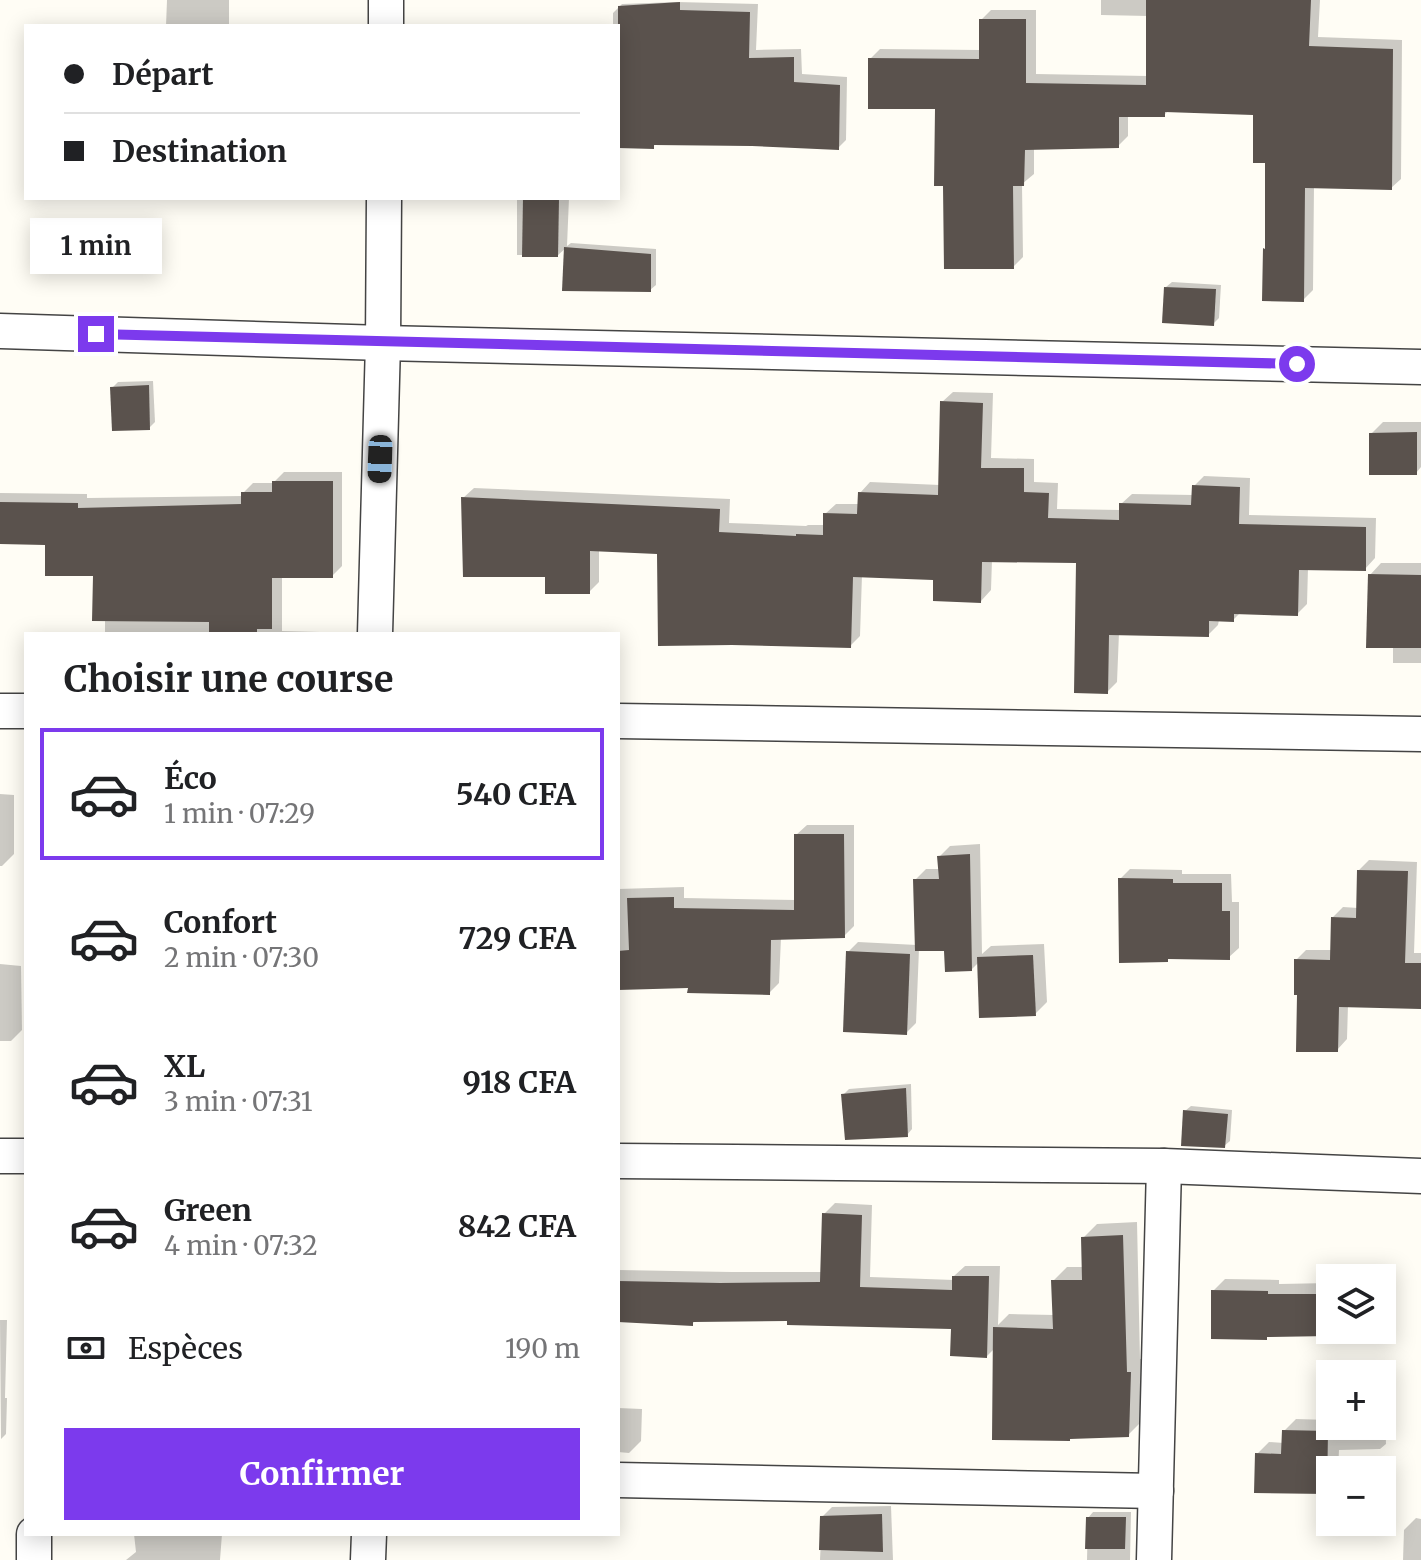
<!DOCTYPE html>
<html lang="fr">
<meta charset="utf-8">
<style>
body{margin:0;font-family:Merriweather,serif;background:#f2f2f2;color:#202124;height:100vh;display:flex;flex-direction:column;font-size:30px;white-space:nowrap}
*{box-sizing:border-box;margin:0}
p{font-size:26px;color:#757577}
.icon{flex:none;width:44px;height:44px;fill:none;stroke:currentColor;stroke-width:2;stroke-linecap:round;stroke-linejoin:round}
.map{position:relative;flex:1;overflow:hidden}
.side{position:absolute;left:24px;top:632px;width:596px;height:904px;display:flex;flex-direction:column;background:#fff;border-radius:0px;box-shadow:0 4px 20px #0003}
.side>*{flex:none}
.guide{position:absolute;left:24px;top:24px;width:596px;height:176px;border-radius:0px;box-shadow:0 4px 20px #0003;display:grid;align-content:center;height:176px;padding:0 40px;background:#fff}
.buttons{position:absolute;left:1316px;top:1264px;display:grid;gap:16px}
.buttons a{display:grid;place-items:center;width:80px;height:80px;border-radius:0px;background:#fff;box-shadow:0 4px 20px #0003;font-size:40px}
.end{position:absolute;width:36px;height:36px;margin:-18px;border:10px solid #7c3aed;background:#fff;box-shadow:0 0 0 4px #fff}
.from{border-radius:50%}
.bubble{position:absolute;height:56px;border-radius:0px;background:#fff;box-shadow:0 4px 20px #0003;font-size:26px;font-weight:700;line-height:56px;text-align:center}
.car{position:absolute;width:24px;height:48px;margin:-24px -12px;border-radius:10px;box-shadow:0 0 6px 2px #0007;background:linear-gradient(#222 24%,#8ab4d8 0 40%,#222 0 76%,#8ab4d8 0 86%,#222 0)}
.guide b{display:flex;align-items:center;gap:28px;height:76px;font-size:30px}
.guide b+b{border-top:2px solid #e0e0e0}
.guide i{width:20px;height:20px;background:#202124}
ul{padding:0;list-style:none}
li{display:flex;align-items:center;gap:24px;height:132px;margin:0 16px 12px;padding:0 24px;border:4px solid transparent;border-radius:0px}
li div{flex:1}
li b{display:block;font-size:30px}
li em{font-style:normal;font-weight:700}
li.selected{border-color:#7c3aed}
li>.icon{width:72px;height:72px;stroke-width:1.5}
h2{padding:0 40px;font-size:36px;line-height:96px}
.pay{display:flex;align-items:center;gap:20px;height:88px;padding:0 40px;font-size:30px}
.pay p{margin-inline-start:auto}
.action{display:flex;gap:16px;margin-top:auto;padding:16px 40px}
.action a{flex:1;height:92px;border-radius:0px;background:#7c3aed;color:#fff;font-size:32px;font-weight:700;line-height:92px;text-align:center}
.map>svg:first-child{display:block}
.shadow{fill:#0003}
.building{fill:#5a524d}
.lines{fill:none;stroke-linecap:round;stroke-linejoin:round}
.street-casing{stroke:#444;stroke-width:37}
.street{stroke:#fff;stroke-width:34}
.route{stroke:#7c3aed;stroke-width:10}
</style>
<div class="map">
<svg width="1421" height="1560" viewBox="0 0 1421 1560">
<rect width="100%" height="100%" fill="#fffdf5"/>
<g class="shadow">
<polygon points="167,0 229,0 229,26 166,26"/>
<polygon points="1101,0 1320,0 1318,37 1402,40 1401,179 1391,188 1314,186 1313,290 1303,300 1265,249 1267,247 1267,161 1255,113 1169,110 1164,115 1128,115 1128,136 1118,146 1034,148 1034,174 1022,184 1023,257 1013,267 945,184 937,107 870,59 880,49 981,50 981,20 991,10 1036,10 1036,74 1148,76 1148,16 1101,15"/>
<polygon points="677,2 758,4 756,50 801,49 802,74 847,77 846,140 838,148 656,143 653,147 618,146 618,26 613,26 613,13 622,4"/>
<polygon points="517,198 569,198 567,246 571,243 656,249 656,285 650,290 566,248 558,255 517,255"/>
<polygon points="1172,282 1221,285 1219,318 1213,324 1166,287"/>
<polygon points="153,381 155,422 149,428 112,388 118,382"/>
<polygon points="953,392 993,393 991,458 1034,459 1034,482 1058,483 1057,509 1121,510 1121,504 1132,494 1194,495 1194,486 1204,476 1250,478 1249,515 1376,518 1375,558 1365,569 1308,568 1307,604 1297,614 1240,613 1233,620 1219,620 1218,625 1208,635 1119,633 1117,682 1107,692 1078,561 992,560 991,590 981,601 935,578 862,575 860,636 850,646 659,552 599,549 599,582 589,592 547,575 463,498 474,488 730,499 729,523 806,526 808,525 825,525 825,514 836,504 859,504 860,493 870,482 940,485 942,402"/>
<polygon points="1383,422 1421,422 1421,467 1416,473 1371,434"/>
<polygon points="284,472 342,472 342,566 332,576 282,576 282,631 320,632 320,634 105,634 105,620 95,574 47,543 0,542 0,493 87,494 87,498 243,496 243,493 253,483 273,483"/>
<polygon points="1381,563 1421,563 1421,663 1393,663 1393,646 1370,575"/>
<polygon points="0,794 14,795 14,854 2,866 0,866"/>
<polygon points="807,825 854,825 854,926 844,936 781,938 779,983 769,993 690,986 618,988 618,889 684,887 684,898 796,900 796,835"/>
<polygon points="980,844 982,954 991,946 1044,944 1047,1002 1035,1014 979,962 972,969 945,949 919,949 916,1023 906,1033 848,952 858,942 917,945 915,880 926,869 940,869 939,857 950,846"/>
<polygon points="1369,860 1417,862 1414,953 1421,953 1421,1006 1348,1005 1347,1039 1337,1050 1299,993 1296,960 1306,950 1332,950 1333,917 1343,907 1358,908 1359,870"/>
<polygon points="1130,869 1182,870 1182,874 1231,874 1232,902 1239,902 1239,948 1229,957 1171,957 1167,960 1120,879"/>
<polygon points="0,964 21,966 22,1030 11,1041 0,1041"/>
<polygon points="911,1084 912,1129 907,1135 844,1094 849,1089"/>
<polygon points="1191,1106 1232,1110 1230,1141 1224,1146 1185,1111"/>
<polygon points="835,1203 872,1205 870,1277 954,1280 954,1276 965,1266 1000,1266 998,1325 1009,1314 1055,1315 1053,1281 1067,1267 1084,1267 1083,1238 1097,1224 1137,1222 1140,1359 1144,1359 1142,1421 1128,1435 995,1348 987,1356 953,1327 789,1319 696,1320 692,1324 618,1320 618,1270 732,1272 823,1272 824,1214"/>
<polygon points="1225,1279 1279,1280 1279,1284 1330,1283 1330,1330 1337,1330 1333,1334 1270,1335 1266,1338 1213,1291"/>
<polygon points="0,1320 7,1320 5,1398 7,1398 6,1434 1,1439"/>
<polygon points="618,1408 642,1409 641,1441 629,1453 618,1452"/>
<polygon points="1382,1413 1385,1413 1386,1444 1380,1449 1339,1450 1338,1470 1330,1470 1330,1488 1326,1492 1257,1454 1269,1442 1284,1443 1284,1431 1296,1419 1330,1420 1330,1426 1382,1426"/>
<polygon points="891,1506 893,1560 820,1560 822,1517 832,1507"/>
<polygon points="1093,1512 1131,1512 1130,1560 1087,1560 1088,1518"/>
<polygon points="1416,1518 1421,1519 1421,1560 1403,1560 1404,1530"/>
<polygon points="134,1534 222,1534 220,1560 126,1560 136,1552"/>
</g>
<g class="building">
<polygon points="1146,0 1311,0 1309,46 1393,49 1392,190 1305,188 1304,302 1262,301 1263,248 1265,249 1265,163 1253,163 1253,115 1165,112 1165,117 1119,117 1119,148 1025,150 1024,186 1013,186 1014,269 944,269 943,186 934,186 935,109 868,109 868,58 979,59 979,19 1026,19 1026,83 1146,85"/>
<polygon points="680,2 680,10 750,12 749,58 794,57 794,82 840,85 839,150 752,146 654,145 654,149 618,148 618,6"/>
<polygon points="523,198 559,198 558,257 522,257"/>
<polygon points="564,247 651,254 651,292 562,291"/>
<polygon points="1164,287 1216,289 1214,326 1162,323"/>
<polygon points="149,385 150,430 112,431 110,387"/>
<polygon points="940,401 983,403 981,468 1024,468 1024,492 1049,493 1048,518 1119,520 1119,503 1191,505 1192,485 1240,487 1239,524 1366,527 1366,571 1299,570 1298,616 1234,614 1234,622 1209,621 1209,637 1109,635 1108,694 1074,693 1076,563 982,562 981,603 933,601 933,580 853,577 851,648 732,645 658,646 657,554 590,551 590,594 545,594 545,577 463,577 461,497 720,509 719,532 796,536 796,534 823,535 823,513 857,514 858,492 938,495"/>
<polygon points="1417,432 1417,475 1369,475 1369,433"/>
<polygon points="272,481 333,481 333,578 272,578 272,629 257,629 257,634 209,634 209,622 92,621 93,576 45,576 45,545 0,544 0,502 78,503 78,508 241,504 241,492 272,492"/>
<polygon points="1368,574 1421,575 1421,648 1366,648"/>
<polygon points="794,834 844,834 845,938 771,940 770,995 687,993 688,988 618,990 618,951 629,950 627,898 674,897 674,908 794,910"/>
<polygon points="970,854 972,971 945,972 944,951 915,951 913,879 939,879 937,856"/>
<polygon points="1357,870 1408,871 1405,963 1421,963 1421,1009 1339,1007 1338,1052 1296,1052 1297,995 1294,995 1294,959 1330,960 1331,917 1356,918"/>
<polygon points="1118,878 1173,879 1173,883 1222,883 1222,911 1230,911 1230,960 1168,959 1168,962 1119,963"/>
<polygon points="846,951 910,954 907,1035 843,1032"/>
<polygon points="1033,955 1036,1016 979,1018 977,957"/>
<polygon points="906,1088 908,1137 845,1140 841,1094"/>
<polygon points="1183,1110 1228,1114 1225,1148 1181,1146"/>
<polygon points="822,1213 862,1215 860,1287 952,1290 952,1276 989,1276 987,1358 950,1356 951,1329 787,1325 787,1321 693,1322 693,1326 618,1322 618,1281 720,1283 820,1282"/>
<polygon points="1123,1235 1127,1372 1131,1372 1129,1437 1070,1439 1070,1441 992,1440 993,1327 1053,1329 1051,1280 1082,1280 1081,1237"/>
<polygon points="1211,1290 1268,1291 1268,1294 1330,1294 1330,1336 1267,1337 1267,1340 1211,1339"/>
<polygon points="1282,1430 1328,1431 1327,1494 1254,1493 1255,1453 1281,1454"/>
<polygon points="882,1514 883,1552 819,1550 820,1516"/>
<polygon points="1086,1517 1126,1517 1125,1549 1085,1549"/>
</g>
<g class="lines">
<g class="street-casing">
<g id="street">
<polyline points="386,26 386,0"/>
<polyline points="0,331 383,343 1421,367"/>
<polyline points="375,634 383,343 384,198"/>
<polyline points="0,711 26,711"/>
<polyline points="618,721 1421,734"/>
<polyline points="0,1156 26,1156"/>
<polyline points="618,1161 1164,1166 1421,1176"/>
<polyline points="618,1480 1156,1491"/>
<polyline points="34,1534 34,1560"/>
<polyline points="368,1560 369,1534"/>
<polyline points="1154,1560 1164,1166"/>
</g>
</g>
<use href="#street" class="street"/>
</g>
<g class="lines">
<polyline class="route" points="96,334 1297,364"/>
</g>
</svg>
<div class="buttons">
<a><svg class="icon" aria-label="layers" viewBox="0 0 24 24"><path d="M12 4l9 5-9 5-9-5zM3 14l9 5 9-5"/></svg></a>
<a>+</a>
<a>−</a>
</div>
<i class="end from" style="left:1297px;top:364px"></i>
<i class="end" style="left:96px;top:334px"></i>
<div class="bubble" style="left:30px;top:218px;width:132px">1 min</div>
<i class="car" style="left:380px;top:459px;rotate:182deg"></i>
<div class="guide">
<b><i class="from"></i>Départ</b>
<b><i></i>Destination</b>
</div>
<section class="side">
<h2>Choisir une course</h2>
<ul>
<li class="selected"><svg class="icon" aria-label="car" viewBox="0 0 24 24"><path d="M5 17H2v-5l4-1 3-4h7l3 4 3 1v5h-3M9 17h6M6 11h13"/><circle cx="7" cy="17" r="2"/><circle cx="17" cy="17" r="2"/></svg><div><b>Éco</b><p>1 min · 07:29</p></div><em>540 CFA</em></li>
<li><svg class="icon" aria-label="car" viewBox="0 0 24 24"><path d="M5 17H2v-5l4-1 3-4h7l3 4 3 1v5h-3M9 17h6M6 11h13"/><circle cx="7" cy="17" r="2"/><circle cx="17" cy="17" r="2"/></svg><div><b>Confort</b><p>2 min · 07:30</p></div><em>729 CFA</em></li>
<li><svg class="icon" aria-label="car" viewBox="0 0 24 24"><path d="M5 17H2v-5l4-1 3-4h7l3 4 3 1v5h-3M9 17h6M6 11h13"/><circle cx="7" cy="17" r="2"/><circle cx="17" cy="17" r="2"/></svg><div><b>XL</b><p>3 min · 07:31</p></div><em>918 CFA</em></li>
<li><svg class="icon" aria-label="car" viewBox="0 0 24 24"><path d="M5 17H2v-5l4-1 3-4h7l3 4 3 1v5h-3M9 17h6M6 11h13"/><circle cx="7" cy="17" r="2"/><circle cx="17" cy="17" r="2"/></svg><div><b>Green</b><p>4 min · 07:32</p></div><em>842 CFA</em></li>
</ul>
<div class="pay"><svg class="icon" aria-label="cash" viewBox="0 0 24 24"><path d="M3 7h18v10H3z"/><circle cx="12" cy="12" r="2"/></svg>Espèces<p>190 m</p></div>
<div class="action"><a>Confirmer</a></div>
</section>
</div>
